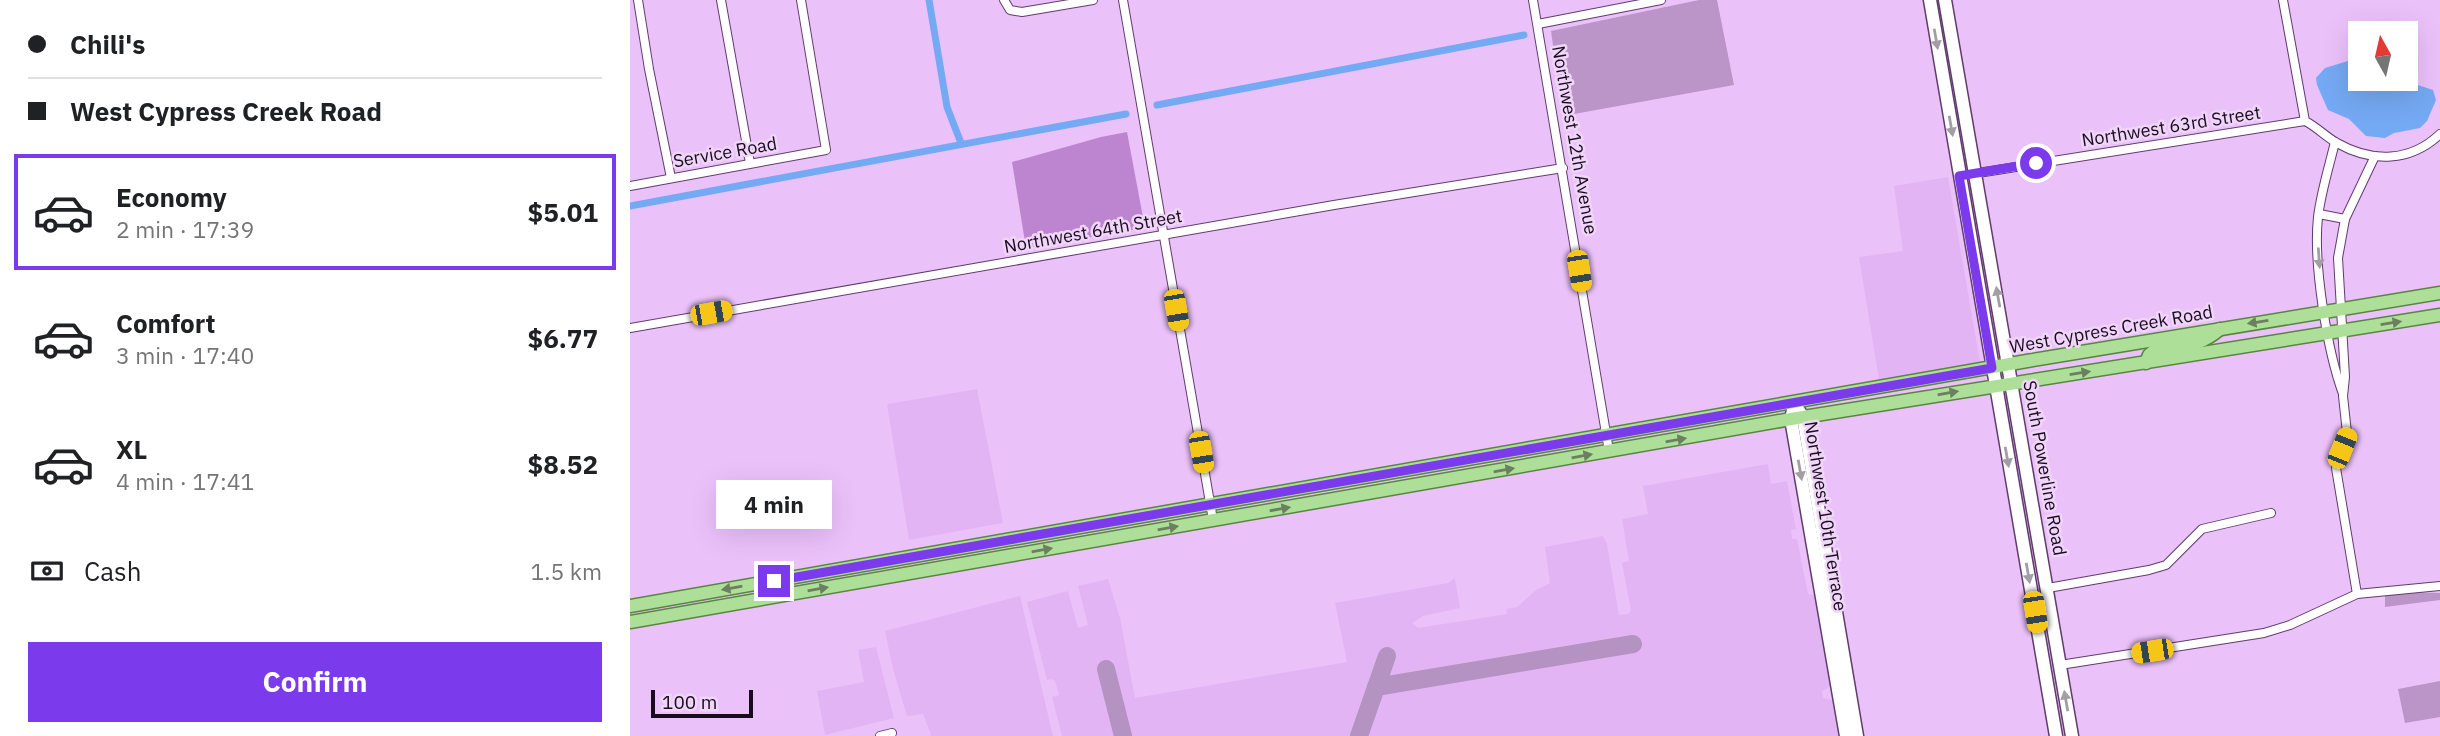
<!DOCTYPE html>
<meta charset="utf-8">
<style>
body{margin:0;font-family:"IBM Plex Sans",sans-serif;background:#f2f2f2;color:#202124;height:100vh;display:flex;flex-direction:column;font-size:26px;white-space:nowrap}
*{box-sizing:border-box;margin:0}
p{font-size:23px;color:#757577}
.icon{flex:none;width:38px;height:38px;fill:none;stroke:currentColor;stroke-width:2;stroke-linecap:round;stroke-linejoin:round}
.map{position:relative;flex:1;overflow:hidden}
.sheet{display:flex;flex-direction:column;background:#fff;width:630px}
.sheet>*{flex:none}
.hud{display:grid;align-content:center;height:154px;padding:0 28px;background:#fff}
.needle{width:46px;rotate:352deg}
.tools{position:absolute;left:1718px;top:21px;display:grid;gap:14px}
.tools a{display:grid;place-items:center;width:70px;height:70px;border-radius:0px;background:#fff;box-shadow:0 7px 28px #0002;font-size:35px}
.scale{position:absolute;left:21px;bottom:18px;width:102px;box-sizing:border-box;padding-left:7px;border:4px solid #190a1e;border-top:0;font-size:19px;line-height:24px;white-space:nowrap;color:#190a1e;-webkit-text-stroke:5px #efd5f8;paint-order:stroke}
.end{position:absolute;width:32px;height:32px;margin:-16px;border:9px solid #7c3aed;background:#fff;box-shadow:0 0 0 4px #fff}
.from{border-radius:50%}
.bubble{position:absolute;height:49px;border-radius:0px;background:#fff;box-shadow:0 7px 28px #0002;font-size:23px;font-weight:700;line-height:49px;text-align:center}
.car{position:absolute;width:21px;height:42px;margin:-21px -10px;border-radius:9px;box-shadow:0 0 5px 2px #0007;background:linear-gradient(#f5c518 24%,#345 0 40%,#f5c518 0 76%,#345 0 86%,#f5c518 0)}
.hud b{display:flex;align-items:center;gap:24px;height:66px;font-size:26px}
.hud b+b{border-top:2px solid #e0e0e0}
.hud i{width:18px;height:18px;background:#202124}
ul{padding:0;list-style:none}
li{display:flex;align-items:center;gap:21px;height:116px;margin:0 14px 10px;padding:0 14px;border:4px solid transparent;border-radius:0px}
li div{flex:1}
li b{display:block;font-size:26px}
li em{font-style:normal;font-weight:700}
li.current{border-color:#7c3aed}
li>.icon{width:63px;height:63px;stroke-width:1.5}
.pay{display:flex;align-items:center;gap:18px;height:77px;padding:0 28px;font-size:26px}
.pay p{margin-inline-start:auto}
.cta{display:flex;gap:14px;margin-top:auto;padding:14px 28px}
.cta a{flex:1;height:80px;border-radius:0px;background:#7c3aed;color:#fff;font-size:28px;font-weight:700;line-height:80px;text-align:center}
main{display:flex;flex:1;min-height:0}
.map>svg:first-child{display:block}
.built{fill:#e3b4f4}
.green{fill:#bb94c8}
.forest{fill:#bd85d0}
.water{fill:#74a9f3}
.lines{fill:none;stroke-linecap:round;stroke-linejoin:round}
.canal{stroke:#74a9f3;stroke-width:7}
.taxiway{stroke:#b492c1;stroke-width:18}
.street-casing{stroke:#603b6c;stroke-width:10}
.secondary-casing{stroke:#603b6c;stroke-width:15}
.primary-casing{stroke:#578640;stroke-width:15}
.street{stroke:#fff;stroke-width:8}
.secondary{stroke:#fff;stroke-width:12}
.primary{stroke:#aedf98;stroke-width:12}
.oneway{fill:#a39da5}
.oneway2{fill:#6b7f61}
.route{stroke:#7c3aed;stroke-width:9}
.labels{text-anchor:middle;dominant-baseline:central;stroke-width:5;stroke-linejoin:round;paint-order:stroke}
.street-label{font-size:18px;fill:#190a1e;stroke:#efd5f8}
</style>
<main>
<section class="sheet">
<div class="hud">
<b><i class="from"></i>Chili's</b>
<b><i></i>West Cypress Creek Road</b>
</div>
<ul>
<li class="current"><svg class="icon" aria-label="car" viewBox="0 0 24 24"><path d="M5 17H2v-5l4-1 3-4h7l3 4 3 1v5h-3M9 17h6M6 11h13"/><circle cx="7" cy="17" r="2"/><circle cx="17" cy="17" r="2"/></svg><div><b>Economy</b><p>2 min · 17:39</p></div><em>$5.01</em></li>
<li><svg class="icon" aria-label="car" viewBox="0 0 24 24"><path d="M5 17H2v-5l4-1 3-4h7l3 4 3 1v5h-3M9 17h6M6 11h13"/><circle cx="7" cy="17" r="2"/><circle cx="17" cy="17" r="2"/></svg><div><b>Comfort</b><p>3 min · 17:40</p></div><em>$6.77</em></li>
<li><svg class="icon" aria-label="car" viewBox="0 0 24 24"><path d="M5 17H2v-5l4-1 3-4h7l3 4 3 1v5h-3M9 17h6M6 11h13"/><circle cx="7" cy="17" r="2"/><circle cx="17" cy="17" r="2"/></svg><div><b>XL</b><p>4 min · 17:41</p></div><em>$8.52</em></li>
</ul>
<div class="pay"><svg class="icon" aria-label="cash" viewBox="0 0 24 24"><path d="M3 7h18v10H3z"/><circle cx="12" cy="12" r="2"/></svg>Cash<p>1.5 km</p></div>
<div class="cta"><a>Confirm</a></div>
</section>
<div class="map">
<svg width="1810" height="736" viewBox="0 0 1810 736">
<rect width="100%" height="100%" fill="#ebc1fa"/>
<g class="built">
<polygon points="1318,177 1350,362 1249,380 1229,257 1273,251 1264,186"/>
<polygon points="347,389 373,523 279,540 257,404"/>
<polygon points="1138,464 1141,484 1157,481 1166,529 1161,530 1162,539 1167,539 1178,594 1185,595 1200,687 1192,691 1193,698 1202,700 1208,736 432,736 422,697 429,695 425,681 422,679 417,680 397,602 438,591 448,628 458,625 448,586 478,579 490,618 505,698 717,662 705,603 818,583 825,578 830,608 793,616 782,623 788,628 877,614 876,609 887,607 906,590 920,583 915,547 973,536 977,544 989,615 998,614 1001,611 992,563 999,561 992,519 1018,514 1013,486"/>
<polygon points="390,596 423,736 299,736 301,735 293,714 277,716 263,669 255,631"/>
<polygon points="246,647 264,718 195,735 187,691 234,682 228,650"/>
</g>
<g class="green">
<polygon points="1069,0 1087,0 1104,85 933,116 921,31"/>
<polygon points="1766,592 1810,593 1810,600 1755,607 1755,593"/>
<polygon points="1810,681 1810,717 1775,723 1768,689"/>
</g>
<polygon class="forest" points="497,132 515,228 396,248 382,162 471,137"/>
<polygon class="water" points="1731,57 1731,79 1776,79 1776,76 1788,85 1803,90 1806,100 1797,121 1790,128 1764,133 1755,138 1736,136 1719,119 1698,110 1687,85 1686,78 1695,68"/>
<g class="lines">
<g class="canal">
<polyline points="299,0 317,107 331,143"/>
<polyline points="527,105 894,35"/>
<polyline points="0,206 496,114"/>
</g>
<g class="taxiway">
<polyline points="476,669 493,736"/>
<polyline points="746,687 1003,644"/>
<polyline points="729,736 757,656"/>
</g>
<g class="street-casing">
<g id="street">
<polyline points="8,0 19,69 41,178"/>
<polyline points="91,0 120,163"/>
<polyline points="374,0 380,10 392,12 463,0"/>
<polyline points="493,0 583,520"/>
<polyline points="903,0 979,451"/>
<path d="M 1653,0 L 1675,121 C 1687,127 1696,137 1707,143 C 1742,163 1781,162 1810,134"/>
<polyline points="908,24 1031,0"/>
<path d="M 1705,142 C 1699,167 1691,192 1688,217 C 1683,263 1697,350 1713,394"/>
<polyline points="1329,176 1675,121"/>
<polyline points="0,186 196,150 171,0"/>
<polyline points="1689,214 1715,219"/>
<polyline points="0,328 704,205 933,168"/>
<polyline points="1418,588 1519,570 1536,565 1572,529 1641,513"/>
<polyline points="1727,594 1706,468 1717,433 1713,396 1715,377 1708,258 1715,219 1745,156"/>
<polyline points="1430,665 1634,633 1660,625 1727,594 1810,586"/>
<polyline points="250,736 262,733"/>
</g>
</g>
<g class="secondary-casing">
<g id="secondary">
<polyline points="1300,0 1426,736"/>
<polyline points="1315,0 1442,736"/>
<polyline points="1164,403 1173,417 1227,736"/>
<polyline points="1163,410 1161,419 1216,736"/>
</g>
</g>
<g class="primary-casing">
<g id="primary">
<path d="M 1516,363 L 1519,355 L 1524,351 C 1552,345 1568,348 1590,329"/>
<polyline points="0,606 1397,361 1810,293"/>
<polyline points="0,622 1161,419 1810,315"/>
</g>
</g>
<use href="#street" class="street"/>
<use href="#secondary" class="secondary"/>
<use href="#primary" class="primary"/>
</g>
<defs><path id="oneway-solid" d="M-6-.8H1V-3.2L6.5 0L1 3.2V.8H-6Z" transform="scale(1.75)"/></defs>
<g class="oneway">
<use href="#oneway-solid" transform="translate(1306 39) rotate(80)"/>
<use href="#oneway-solid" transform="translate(1321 126) rotate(80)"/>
<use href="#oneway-solid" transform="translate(1689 258) rotate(86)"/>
<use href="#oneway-solid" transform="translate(1368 297) rotate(-100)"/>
<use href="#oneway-solid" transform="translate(1377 457) rotate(80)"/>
<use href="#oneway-solid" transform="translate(1170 470) rotate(80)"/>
<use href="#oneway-solid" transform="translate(1398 573) rotate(80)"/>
<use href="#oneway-solid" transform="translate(1436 701) rotate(-100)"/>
</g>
<g class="oneway2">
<use href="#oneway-solid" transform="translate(1628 322) rotate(171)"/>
<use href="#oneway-solid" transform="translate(1761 323) rotate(-9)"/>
<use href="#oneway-solid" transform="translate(1450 373) rotate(-9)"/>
<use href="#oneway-solid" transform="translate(1318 393) rotate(-10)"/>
<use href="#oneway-solid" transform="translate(1046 440) rotate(-10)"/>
<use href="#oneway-solid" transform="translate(952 456) rotate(-10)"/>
<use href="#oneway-solid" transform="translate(874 470) rotate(-10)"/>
<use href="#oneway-solid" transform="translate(650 509) rotate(-10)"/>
<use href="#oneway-solid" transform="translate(538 528) rotate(-10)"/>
<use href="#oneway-solid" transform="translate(412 550) rotate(-10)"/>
<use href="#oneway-solid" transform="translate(102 588) rotate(170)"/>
<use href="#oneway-solid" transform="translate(188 589) rotate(-10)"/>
</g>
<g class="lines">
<polyline class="route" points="144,581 1362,368 1329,176 1406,163"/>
</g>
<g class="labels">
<g class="street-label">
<text transform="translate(1541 126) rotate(-9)">Northwest 63rd Street</text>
<text transform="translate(945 140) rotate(80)">Northwest 12th Avenue</text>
<text transform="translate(95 152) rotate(-10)">Service Road</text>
<text transform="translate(463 231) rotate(-10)">Northwest 64th Street</text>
<text transform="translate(1481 329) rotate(-10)">West Cypress Creek Road</text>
<text transform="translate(1415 468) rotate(80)">South Powerline Road</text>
<text transform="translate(1196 516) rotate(81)">Northwest 10th Terrace</text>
</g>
</g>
</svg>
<div class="tools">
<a><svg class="needle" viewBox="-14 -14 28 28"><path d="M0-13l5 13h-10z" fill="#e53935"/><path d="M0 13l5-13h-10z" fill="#757577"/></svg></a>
</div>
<div class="scale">100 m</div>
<i class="end from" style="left:1406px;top:163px"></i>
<i class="end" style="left:144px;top:581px"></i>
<div class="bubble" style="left:86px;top:480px;width:116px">4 min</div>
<i class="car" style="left:949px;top:271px;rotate:171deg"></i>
<i class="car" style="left:546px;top:310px;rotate:170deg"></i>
<i class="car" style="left:81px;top:313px;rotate:80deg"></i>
<i class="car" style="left:1712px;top:448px;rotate:22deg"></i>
<i class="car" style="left:571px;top:452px;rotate:170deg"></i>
<i class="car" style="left:1405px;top:612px;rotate:171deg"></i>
<i class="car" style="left:1522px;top:651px;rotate:261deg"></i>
</div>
</main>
